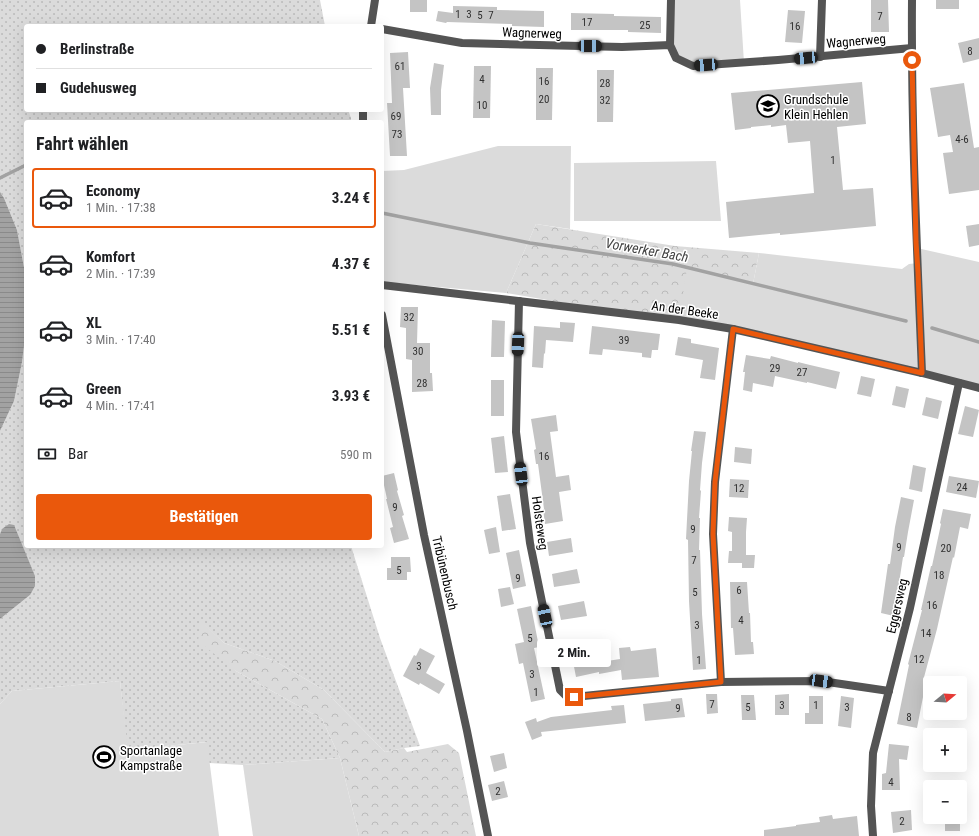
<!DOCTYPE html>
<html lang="de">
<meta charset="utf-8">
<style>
body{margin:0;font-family:"Roboto Condensed",sans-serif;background:#f2f2f2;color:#202124;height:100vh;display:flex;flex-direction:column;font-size:15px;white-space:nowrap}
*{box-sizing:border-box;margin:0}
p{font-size:13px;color:#757577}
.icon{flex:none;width:22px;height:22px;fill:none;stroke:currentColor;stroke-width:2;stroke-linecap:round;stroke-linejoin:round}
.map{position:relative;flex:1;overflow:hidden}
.panel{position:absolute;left:24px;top:120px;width:360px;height:428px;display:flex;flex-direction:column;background:#fff;border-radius:4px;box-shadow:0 4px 16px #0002}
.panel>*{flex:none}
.top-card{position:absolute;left:24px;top:24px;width:360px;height:88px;border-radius:4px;box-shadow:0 4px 16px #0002;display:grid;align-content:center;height:88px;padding:0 12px;background:#fff}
.needle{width:26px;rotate:72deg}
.controls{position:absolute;left:923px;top:676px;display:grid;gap:8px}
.controls a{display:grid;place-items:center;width:44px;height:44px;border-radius:4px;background:#fff;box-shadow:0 4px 16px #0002;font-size:20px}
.end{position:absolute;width:18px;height:18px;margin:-9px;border:5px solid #ea580c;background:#fff;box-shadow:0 0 0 2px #fff}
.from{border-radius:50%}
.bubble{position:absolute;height:28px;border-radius:4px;background:#fff;box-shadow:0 4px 16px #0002;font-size:13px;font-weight:700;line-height:28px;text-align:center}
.car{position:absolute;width:12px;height:24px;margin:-12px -6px;border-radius:5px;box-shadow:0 0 3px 1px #0007;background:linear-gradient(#222 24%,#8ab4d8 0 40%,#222 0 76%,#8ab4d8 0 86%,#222 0)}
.top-card b{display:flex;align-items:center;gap:14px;height:38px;font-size:15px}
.top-card b+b{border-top:1px solid #e0e0e0}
.top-card i{width:10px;height:10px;background:#202124}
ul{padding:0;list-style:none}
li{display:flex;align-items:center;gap:12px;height:60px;margin:0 8px 6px;padding:0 4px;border:2px solid transparent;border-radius:4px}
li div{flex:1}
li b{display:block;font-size:15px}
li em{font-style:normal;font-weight:700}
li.on{border-color:#ea580c}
li>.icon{width:36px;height:36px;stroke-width:1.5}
h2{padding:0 12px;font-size:18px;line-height:48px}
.pay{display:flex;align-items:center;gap:10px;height:44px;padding:0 12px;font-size:15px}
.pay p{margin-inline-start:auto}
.cta{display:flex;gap:8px;margin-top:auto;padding:8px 12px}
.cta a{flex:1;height:46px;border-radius:4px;background:#ea580c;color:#fff;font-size:16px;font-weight:700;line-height:46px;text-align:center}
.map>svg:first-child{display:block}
.grass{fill:url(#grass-dots)}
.forest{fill:url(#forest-crowns)}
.park{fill:#dbdbdb}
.water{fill:url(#water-rules)}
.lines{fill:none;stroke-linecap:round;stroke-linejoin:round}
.stream{stroke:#a2a2a2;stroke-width:3.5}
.building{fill:#c4c4c4}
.street{stroke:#545454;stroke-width:8}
.route{stroke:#ea580c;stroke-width:5}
.labels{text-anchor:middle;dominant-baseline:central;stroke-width:3;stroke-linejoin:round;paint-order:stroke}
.number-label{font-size:11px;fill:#313131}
.street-label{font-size:13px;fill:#000;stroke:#fff}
.poi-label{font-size:13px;fill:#000;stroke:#fff;text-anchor:start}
.water-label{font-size:14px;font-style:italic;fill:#434343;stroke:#fff}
</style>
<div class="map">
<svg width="979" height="836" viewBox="0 0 979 836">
<defs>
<pattern id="grass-dots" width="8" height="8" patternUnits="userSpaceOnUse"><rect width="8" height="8" fill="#dbdbdb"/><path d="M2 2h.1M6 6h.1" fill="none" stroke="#bababa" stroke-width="1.8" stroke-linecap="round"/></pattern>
<pattern id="forest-crowns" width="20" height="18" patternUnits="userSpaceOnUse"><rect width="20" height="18" fill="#dbdbdb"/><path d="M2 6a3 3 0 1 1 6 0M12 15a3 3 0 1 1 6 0" fill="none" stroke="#bababa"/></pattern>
<pattern id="water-rules" width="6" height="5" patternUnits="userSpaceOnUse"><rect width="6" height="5" fill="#a2a2a2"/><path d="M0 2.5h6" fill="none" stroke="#8a8a8a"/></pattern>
</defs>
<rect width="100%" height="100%" fill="#fff"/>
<g class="grass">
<polygon points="0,0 320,0 325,26 26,26 26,110 348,110 351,118 351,122 26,122 26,278 17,230 4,198 0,192"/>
<polygon points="26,330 26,546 351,546 380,638 420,746 404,748 385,752 324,690 275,661 224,643 201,622 236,671 322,719 340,758 243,765 209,763 206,742 127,750 120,681 12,691 0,704 0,619 30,595 2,529 0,534 0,431 14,401 22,362"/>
</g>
<g class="forest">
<polygon points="536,224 675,246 759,253 753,284 679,320 659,319 506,293"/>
<polygon points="201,621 224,643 275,661 324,690 385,752 404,748 407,752 448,744 459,753 476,836 359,836 340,758 322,719 236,671 198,641"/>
</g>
<g class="park">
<polygon points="671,0 740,0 744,63 693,66 676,58 670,45"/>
<polygon points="498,146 571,146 570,229 536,224 506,293 382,282 382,171 404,170"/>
<polygon points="716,161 721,221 574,221 574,163"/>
<polygon points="917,248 979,262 979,388 679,320 687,268 753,284 759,253 902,269 909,264 918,263"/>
<polygon points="120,681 128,750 207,742 219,836 0,836 0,704 12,691"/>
<polygon points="340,758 359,836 253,836 243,765"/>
</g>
<g class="water">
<polygon points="0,192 4,198 17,230 26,278 26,330 22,362 14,401 0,431"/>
<polygon points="9,524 14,525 35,576 35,586 30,595 0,619 0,534 2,529"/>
</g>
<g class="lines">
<g class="stream">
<polyline points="0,178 26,165"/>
<polyline points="382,213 530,243 673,264 906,321"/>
<polyline points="932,328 979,342"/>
</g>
</g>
<g class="building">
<rect x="410" y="0" width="17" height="12"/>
<polygon points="871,0 888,0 889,32 871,32"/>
<rect x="936" y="0" width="23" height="9"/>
<polygon points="453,6 497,7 497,10 544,11 544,27 512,26 512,24 447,22 446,23 436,21 438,11 453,13"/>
<polygon points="788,10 805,11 802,43 785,42"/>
<polygon points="571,13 614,14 614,16 661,17 661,33 628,32 628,30 571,30"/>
<polygon points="979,38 979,59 963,63 958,43"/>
<polygon points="408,52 410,88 403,88 407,156 390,156 387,103 392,103 390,53"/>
<polygon points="434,63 444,65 441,90 441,115 431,115 430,88"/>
<polygon points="474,66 491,66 490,118 473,118"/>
<polygon points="536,68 553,68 552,120 536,120"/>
<polygon points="597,70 614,70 613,122 597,122"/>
<polygon points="862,82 866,124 837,127 843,190 873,188 876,226 780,235 780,233 729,238 726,202 814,193 810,141 788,143 786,125 771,127 771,125 751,127 751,128 735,130 731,93"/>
<polygon points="964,83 974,148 979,147 979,190 949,194 943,153 953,152 950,135 938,137 930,88"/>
<polygon points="979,224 979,245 969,247 966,226"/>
<polygon points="401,307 418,307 417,343 430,343 430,373 432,373 433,391 412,392 412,360 406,359 406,328 400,327"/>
<polygon points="492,320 505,321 504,357 491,357"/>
<polygon points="560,322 575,323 573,342 546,340 545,354 544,353 543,368 532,367 534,326 560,328"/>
<polygon points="592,326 660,334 658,350 652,350 651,358 642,357 642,353 603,349 602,355 589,354"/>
<polygon points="678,337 691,339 691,343 719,348 715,380 700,378 703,360 675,355"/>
<polygon points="746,355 770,359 771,356 798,363 798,362 810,365 840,372 836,389 807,382 807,383 775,376 773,387 753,383 752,392 743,390 745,372 743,372"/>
<polygon points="861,376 875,379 871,397 857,394"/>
<rect x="491" y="380" width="13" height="36"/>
<polygon points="896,386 909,389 905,408 892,405"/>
<polygon points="926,397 942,401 938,419 922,415"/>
<polygon points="965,406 979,410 973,437 958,434"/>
<polygon points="556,415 558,431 550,432 556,477 569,475 571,490 559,492 563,521 545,524 543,509 544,509 538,464 536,464 534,450 536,449 531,419"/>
<polygon points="694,431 706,432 702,463 700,490 701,491 699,518 700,518 699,550 700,550 702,614 706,669 693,670 689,601 688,540 686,539 689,481 692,451 691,451"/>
<polygon points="504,436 508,472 495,473 491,438"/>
<polygon points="735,447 752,449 751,464 734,462"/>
<polygon points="913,465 926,468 922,492 909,489"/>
<polygon points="394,473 398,490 397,491 404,515 402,516 409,539 394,543 390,528 393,527 386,499 387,499 382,476"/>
<polygon points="949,476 979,481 976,498 946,492"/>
<polygon points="730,479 749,480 748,498 729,497"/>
<polygon points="510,494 516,529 502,531 497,496"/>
<polygon points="901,497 914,500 908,532 904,557 903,557 894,616 881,613 888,564 890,564 895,527"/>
<polygon points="943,509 971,514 968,529 960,527 954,558 953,557 937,629 923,681 930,683 930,691 928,698 923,697 917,728 897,724 909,665 908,664 922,610 921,610 931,566 932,566 941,524 940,523"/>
<polygon points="729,517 747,518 746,532 746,555 755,555 754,568 742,568 742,563 728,563 729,551 732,551 732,532 728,531"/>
<polygon points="496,527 500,552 489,554 484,530"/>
<polygon points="571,538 573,552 549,556 547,542"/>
<polygon points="519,550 526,586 513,589 506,553"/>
<polygon points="391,557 410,557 411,572 407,572 407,580 387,580 387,568 391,568"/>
<polygon points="577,569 580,583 554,587 552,574"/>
<polygon points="730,582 747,582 749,613 750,613 751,642 753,642 754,654 735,655 733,628 731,628"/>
<polygon points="510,587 514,604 501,607 498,589"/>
<polygon points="584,601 587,616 561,620 558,606"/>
<polygon points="531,606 539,647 534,648 545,699 531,702 523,663 519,664 515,644 524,642 517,609"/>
<polygon points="583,639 588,664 620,659 619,648 630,647 631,651 656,648 659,677 622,680 621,670 599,674 599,672 576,677 569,641"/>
<polygon points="420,648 435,656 426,673 445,684 439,694 420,683 419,685 403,676 414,655 416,656"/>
<polygon points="706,694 717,694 718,713 707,714"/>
<polygon points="789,694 789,715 775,715 775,695"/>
<polygon points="741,695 754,695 756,720 742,720"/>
<polygon points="809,696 823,696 823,724 805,724 805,713 809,713"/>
<polygon points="841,696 854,698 851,728 838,726"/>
<polygon points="682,698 685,717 645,721 643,704 671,701 671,699"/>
<polygon points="624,705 626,723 541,732 542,736 532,740 525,722 536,718 537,722 551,717 612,710 611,706"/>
<polygon points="889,744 909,746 907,760 899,759 900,790 882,790 882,774 886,773"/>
<polygon points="504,753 507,768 494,772 490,756"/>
<polygon points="504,781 508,797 492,801 488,785"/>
<polygon points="911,810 912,830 893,833 891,812"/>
<polygon points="832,815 833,819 857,816 859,836 764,836 764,830 796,826 796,825 820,822 819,817"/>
<rect x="945" y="817" width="15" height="14"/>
</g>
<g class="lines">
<g class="street">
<path d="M 912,0 C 911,124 917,249 922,373"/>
<polyline points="371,26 375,0"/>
<polyline points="382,29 462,43 622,47 670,45 676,58 693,66 778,60 912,48"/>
<polyline points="670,45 671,0"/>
<polyline points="820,57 822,0"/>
<polyline points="363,122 363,110"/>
<polyline points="382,285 679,320 733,329 922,373 979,388"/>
<polyline points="519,301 516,432 530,543 560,690 566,696 574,697 721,682 821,681 889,691"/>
<polyline points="382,315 424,535 467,731 488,836"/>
<polyline points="721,682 713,534 715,482 733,329"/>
<polyline points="873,836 871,806 873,753 910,608 959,383"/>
</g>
</g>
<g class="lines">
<polyline class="route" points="574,697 721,682 713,534 715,482 733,329 922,373 918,272 916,242 912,60"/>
</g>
<defs>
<g id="school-ring" transform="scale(1.15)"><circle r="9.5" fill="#fff" stroke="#000" stroke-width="1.5"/><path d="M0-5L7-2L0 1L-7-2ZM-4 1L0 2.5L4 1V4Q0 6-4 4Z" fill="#000"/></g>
<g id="stadium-ring" transform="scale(1.15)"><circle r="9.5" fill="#fff" stroke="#000" stroke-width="1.5"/><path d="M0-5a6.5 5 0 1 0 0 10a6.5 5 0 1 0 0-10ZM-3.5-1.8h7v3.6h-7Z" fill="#000"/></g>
</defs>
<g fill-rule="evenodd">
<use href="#school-ring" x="768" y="106"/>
<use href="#stadium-ring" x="104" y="757"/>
</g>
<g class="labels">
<g class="number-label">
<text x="458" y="14">1</text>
<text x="469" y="14">3</text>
<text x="480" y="15">5</text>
<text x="491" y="15">7</text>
<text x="880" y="16">7</text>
<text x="587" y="22">17</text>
<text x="645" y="25">25</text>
<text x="795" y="26">16</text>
<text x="970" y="51">8</text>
<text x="400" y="66">61</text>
<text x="482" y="79">4</text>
<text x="544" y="81">16</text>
<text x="605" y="83">28</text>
<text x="544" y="99">20</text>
<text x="605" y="100">32</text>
<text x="482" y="105">10</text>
<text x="396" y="116">69</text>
<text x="397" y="134">73</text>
<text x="962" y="139">4-6</text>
<text x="833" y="160">1</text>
<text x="409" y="317">32</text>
<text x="624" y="340">39</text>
<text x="418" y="351">30</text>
<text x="775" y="368">29</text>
<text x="802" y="372">27</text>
<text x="422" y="383">28</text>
<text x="544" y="456">16</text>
<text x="962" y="487">24</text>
<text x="739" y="488">12</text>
<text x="395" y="507">9</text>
<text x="693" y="529">9</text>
<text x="899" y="547">9</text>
<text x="946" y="548">20</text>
<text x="694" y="560">7</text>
<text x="399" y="570">5</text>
<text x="939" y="575">18</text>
<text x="518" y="578">9</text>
<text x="739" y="590">6</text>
<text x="695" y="592">5</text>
<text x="932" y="605">16</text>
<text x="741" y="620">4</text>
<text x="697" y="625">3</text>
<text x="926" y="633">14</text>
<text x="530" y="638">5</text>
<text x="919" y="659">12</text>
<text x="699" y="660">1</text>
<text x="419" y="666">3</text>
<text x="532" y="674">3</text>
<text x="536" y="692">1</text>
<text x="712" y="704">7</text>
<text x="782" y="705">3</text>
<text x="816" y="705">1</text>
<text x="748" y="707">5</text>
<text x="847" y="707">3</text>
<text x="678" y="708">9</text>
<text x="909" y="717">8</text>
<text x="891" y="782">4</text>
<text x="498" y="791">2</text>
<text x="902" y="821">2</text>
</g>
<g class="street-label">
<text transform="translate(532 33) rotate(2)">Wagnerweg</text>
<text transform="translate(856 41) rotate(-5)">Wagnerweg</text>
<text transform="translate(685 310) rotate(8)">An der Beeke</text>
<text transform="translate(540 523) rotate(82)">Holsteweg</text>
<text transform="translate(445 573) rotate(77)">Tribünenbusch</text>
<text transform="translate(897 606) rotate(-77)">Eggersweg</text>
</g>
<g class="poi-label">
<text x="784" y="99">Grundschule<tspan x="784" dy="15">Klein Hehlen</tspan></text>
<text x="120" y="750">Sportanlage<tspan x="120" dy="15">Kampstraße</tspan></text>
</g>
<g class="water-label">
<text transform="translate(647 250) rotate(10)">Vorwerker Bach</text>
</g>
</g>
</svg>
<div class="controls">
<a><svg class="needle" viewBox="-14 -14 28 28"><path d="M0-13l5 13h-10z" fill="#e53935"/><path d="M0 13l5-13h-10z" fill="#757577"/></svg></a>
<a>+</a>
<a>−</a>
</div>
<i class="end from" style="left:912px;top:60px"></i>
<i class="end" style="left:574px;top:697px"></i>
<div class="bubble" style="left:537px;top:639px;width:74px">2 Min.</div>
<i class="car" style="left:590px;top:46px;rotate:91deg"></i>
<i class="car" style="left:806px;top:58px;rotate:265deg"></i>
<i class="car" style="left:706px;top:65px;rotate:266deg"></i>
<i class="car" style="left:518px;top:344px;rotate:182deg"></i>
<i class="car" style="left:521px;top:474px;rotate:353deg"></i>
<i class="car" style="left:545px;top:616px;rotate:348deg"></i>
<i class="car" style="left:821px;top:681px;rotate:98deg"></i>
<div class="top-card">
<b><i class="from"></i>Berlinstraße</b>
<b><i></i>Gudehusweg</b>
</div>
<section class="panel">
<h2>Fahrt wählen</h2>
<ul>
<li class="on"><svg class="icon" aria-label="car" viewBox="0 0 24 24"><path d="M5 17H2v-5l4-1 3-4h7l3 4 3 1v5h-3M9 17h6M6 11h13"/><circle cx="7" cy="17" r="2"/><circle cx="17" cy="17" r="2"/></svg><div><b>Economy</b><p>1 Min. · 17:38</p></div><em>3.24 €</em></li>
<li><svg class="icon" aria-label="car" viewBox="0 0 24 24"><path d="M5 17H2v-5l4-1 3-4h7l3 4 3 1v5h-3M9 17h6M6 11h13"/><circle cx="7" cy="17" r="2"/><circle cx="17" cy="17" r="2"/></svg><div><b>Komfort</b><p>2 Min. · 17:39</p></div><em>4.37 €</em></li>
<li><svg class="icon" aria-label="car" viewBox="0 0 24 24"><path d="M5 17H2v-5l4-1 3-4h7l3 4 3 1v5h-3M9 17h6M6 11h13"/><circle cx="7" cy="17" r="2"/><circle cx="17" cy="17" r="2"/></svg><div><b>XL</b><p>3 Min. · 17:40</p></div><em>5.51 €</em></li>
<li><svg class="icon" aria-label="car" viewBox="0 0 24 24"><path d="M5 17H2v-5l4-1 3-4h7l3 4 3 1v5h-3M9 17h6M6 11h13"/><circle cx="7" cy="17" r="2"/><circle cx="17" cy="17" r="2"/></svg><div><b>Green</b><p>4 Min. · 17:41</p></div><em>3.93 €</em></li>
</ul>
<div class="pay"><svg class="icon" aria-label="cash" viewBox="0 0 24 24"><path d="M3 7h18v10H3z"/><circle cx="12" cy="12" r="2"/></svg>Bar<p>590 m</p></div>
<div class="cta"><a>Bestätigen</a></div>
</section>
</div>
